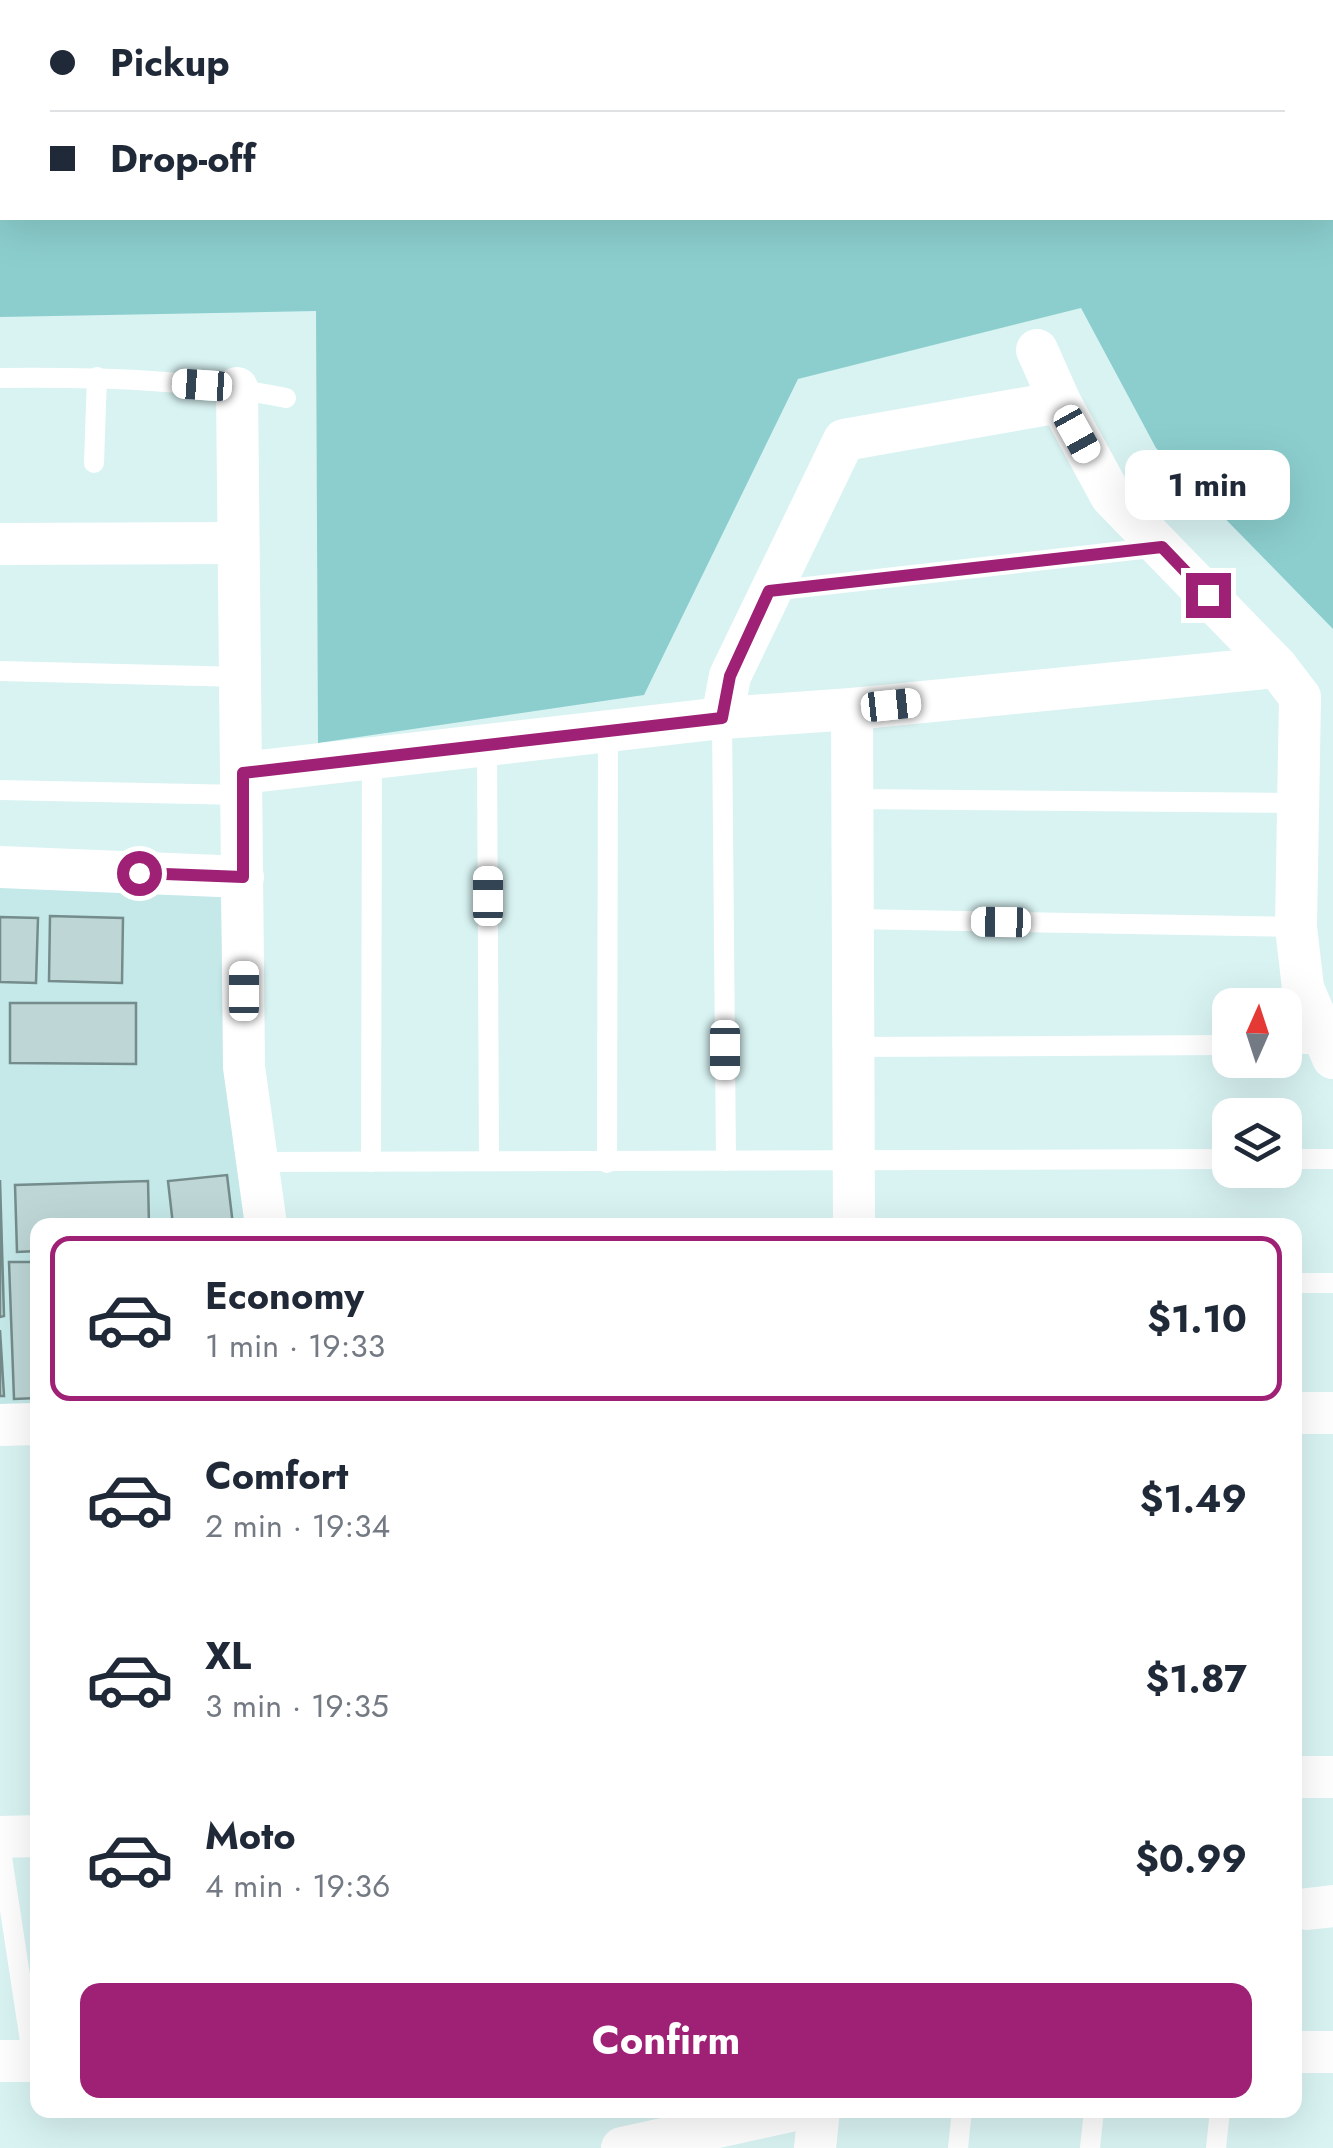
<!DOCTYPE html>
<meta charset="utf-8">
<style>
body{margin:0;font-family:Jost,sans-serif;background:#f2f2f3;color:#1f2937;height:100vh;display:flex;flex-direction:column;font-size:38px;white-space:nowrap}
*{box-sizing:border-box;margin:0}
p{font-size:32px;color:#747a83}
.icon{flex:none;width:55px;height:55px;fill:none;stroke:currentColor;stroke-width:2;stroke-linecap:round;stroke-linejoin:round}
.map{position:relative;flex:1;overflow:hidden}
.details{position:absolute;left:30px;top:1218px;width:1272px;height:900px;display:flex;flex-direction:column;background:#fff;border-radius:20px;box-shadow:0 10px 40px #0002}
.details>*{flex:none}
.top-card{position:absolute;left:0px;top:0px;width:1335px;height:220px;box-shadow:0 10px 40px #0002;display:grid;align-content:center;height:220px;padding:0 50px;background:#fff}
.needle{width:65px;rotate:3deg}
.tools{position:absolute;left:1212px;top:988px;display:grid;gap:20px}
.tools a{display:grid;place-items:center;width:90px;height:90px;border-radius:20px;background:#fff;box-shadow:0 10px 40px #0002;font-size:50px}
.end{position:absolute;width:45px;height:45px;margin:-22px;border:12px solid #9f2175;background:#fff;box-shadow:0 0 0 5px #fff}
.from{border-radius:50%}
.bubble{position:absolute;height:70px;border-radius:20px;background:#fff;box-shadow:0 10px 40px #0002;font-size:32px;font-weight:700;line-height:70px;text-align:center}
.car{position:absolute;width:30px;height:60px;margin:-30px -15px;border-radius:12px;box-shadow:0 0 8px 2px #0007;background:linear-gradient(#fff 24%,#345 0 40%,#fff 0 76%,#345 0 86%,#fff 0)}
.top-card b{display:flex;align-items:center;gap:35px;height:95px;font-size:38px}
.top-card b+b{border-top:2px solid #e0e1e3}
.top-card i{width:25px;height:25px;background:#1f2937}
ul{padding:18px 0 0;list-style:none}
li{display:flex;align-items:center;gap:30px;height:165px;margin:0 20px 15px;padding:0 30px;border:5px solid transparent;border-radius:20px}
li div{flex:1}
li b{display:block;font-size:38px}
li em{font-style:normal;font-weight:700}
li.current{border-color:#9f2175}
li>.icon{width:90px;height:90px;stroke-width:1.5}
.button{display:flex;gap:20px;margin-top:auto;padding:20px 50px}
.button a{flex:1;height:115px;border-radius:20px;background:#9f2175;color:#fff;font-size:40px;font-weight:700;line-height:115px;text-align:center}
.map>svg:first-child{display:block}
.built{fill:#c5e8e8}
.green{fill:#8ccece;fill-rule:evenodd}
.building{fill:#bed7d6;stroke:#748c8b;stroke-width:2.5}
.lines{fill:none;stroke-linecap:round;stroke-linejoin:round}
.lane{stroke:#fff;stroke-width:20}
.street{stroke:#fff;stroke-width:42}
.route{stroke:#9f2175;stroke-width:12}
</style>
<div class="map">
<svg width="1333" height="2148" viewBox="0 0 1333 2148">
<rect width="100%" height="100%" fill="#d9f3f3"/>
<polygon class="built" points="220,877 226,1079 246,1225 38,1225 37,1403 0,1404 0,878"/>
<path class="green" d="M 0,0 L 1333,0 L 1333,629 L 1156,448 L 1081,308 L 798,379 L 644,695 L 318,743 L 316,311 L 0,317 ZM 2,2 L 1332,2 L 1332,218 L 2,218 Z"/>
<g class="building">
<polygon points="50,916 123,918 122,983 49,981"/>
<polygon points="0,917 38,918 36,983 0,982"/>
<polygon points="10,1003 136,1003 136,1064 10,1063"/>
<polygon points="227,1175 233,1225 173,1225 168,1181"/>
<polygon points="0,1180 4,1316 0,1317"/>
<polygon points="148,1181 149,1225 38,1225 38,1251 17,1252 15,1185"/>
<polygon points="9,1262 38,1262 38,1398 14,1399"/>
<polygon points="0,1330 4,1396 0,1396"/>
</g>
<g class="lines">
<g class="lane">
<path d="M 0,378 C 96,377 192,379 286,398"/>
<polyline points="94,463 97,377"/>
<polyline points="771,591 1160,547"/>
<polyline points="0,671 241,677"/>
<polyline points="722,718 726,1161"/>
<polyline points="487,745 489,1161"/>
<polyline points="0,790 243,795"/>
<polyline points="854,799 1300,803"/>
<polyline points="854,919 1296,927"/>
<polyline points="1285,1044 1328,1044"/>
<polyline points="854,1047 1230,1045"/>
<polyline points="1285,1159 1333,1159"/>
<polyline points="256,1162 1230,1159"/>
<polyline points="371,1162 372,758"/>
<polyline points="607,1163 608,731"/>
<polyline points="1295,1283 1333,1283"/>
<polyline points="0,1844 33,2061"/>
<polyline points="958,2148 962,2110"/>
<polyline points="1090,2148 1094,2110"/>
<polyline points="1216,2148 1220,2110"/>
</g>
<g class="street">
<polyline points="1037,350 1060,402 1111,496 1277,667 1300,697 1296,927 1303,988 1333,1058"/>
<polyline points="237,388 244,1067 266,1225"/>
<polyline points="0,544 238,543"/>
<polyline points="852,709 854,1225"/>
<polyline points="722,718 730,676 844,440 1060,402"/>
<polyline points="243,773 722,718 852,709 1277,667"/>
<polyline points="0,867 243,877"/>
<polyline points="1295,1413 1333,1413"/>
<polyline points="0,1425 38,1424"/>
<polyline points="1295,1777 1333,1777"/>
<polyline points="0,1837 38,1836"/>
<polyline points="1307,1909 1333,1906"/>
<polyline points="1295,2052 1333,2052"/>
<polyline points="0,2061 38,2061"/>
<polyline points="622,2148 795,2110"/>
<polyline points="815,2148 819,2110"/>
</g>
</g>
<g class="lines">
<polyline class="route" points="139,873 243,877 243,773 722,718 730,676 769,591 1162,547 1208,595"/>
</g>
</svg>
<div class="tools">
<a><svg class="needle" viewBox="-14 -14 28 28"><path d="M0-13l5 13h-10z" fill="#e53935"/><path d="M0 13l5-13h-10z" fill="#747a83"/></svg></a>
<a><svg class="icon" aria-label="layers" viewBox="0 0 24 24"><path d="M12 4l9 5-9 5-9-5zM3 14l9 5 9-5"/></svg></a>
</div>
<i class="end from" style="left:139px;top:873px"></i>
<i class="end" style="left:1208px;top:595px"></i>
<div class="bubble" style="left:1125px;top:450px;width:165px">1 min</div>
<i class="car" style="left:202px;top:385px;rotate:274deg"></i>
<i class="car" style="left:1077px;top:434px;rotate:151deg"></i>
<i class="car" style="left:891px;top:705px;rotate:84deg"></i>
<i class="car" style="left:488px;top:896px;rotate:0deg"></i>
<i class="car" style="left:1001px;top:922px;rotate:271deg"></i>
<i class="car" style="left:244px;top:991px;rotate:0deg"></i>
<i class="car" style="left:725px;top:1050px;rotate:180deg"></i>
<div class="top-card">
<b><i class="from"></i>Pickup</b>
<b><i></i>Drop-off</b>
</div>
<section class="details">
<ul>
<li class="current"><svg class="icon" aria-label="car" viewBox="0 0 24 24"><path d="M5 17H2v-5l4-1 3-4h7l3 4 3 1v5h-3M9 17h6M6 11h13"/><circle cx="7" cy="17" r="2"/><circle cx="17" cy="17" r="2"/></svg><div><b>Economy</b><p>1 min · 19:33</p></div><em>$1.10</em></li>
<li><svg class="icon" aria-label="car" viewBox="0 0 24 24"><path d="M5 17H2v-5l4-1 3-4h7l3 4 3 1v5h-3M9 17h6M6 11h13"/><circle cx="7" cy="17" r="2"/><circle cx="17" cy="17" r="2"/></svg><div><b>Comfort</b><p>2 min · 19:34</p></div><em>$1.49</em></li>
<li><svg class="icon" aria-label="car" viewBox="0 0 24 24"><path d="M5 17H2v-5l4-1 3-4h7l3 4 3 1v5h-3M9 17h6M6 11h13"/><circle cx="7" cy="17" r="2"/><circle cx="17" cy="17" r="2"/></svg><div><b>XL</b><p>3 min · 19:35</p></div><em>$1.87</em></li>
<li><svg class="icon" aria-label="car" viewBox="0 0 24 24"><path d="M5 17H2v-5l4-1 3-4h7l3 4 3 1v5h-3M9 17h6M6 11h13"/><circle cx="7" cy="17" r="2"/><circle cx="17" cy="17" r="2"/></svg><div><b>Moto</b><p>4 min · 19:36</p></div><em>$0.99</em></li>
</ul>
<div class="button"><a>Confirm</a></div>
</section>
</div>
